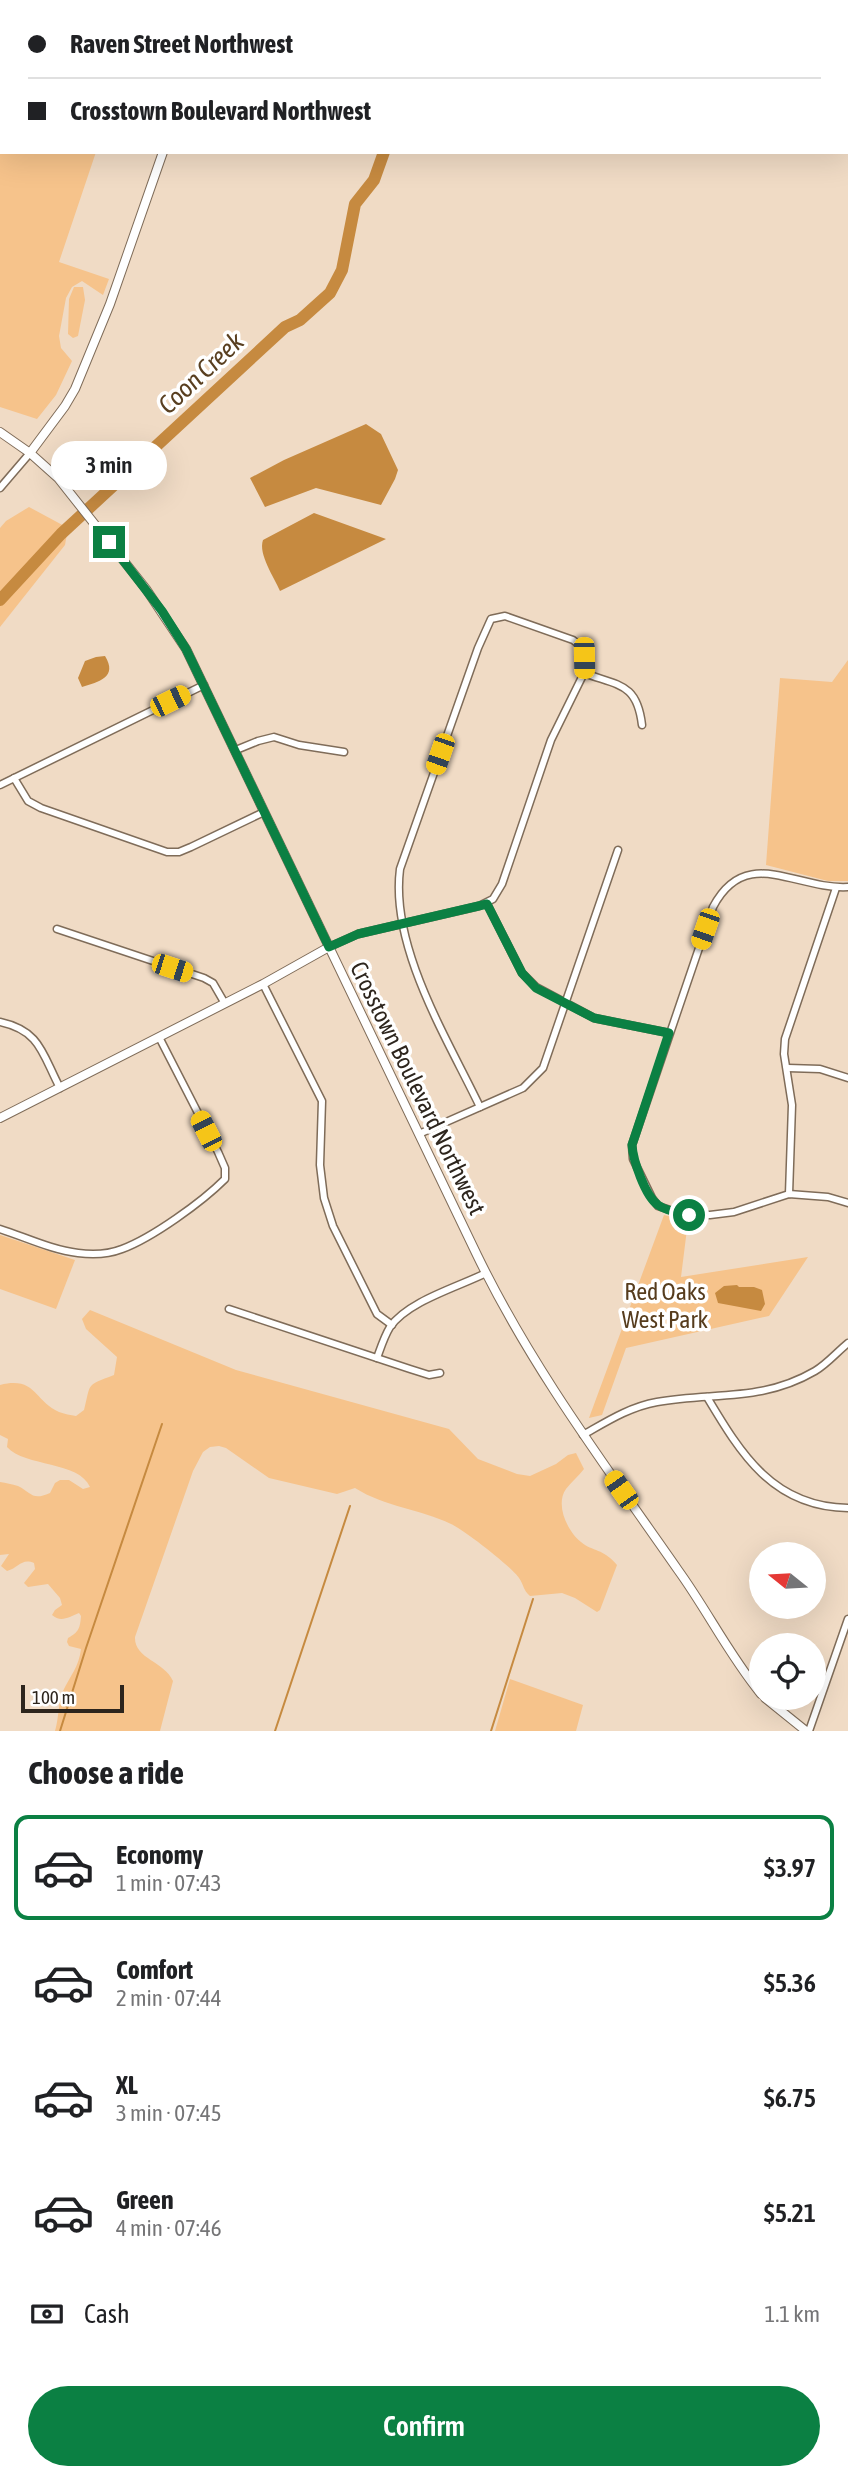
<!DOCTYPE html>
<meta charset="utf-8">
<style>
body{margin:0;font-family:"Asap Condensed",sans-serif;background:#f6f6f6;color:#202124;height:100vh;display:flex;flex-direction:column;font-size:26px;white-space:nowrap}
*{box-sizing:border-box;margin:0}
p{font-size:23px;color:#757577}
.icon{flex:none;width:38px;height:38px;fill:none;stroke:currentColor;stroke-width:2;stroke-linecap:round;stroke-linejoin:round}
.map{position:relative;height:1731px;overflow:hidden}
.side{display:flex;flex-direction:column;background:#fff;flex:1}
.side>*{flex:none}
.hud{position:absolute;left:0px;top:0px;width:849px;height:154px;box-shadow:0 7px 28px #0002;display:grid;align-content:center;height:154px;padding:0 28px;background:#fff}
.needle{width:46px;rotate:288deg}
.fabs{position:absolute;left:749px;top:1542px;display:grid;gap:14px}
.fabs a{display:grid;place-items:center;width:77px;height:77px;border-radius:50%;background:#fff;box-shadow:0 7px 28px #0002;font-size:35px}
.scale{position:absolute;left:21px;bottom:18px;width:103px;box-sizing:border-box;padding-left:7px;border:4px solid #2d251d;border-top:0;font-size:19px;line-height:24px;white-space:nowrap;color:#2d251d;-webkit-text-stroke:5px #fff;paint-order:stroke}
.end{position:absolute;width:32px;height:32px;margin:-16px;border:9px solid #0b8043;background:#fff;box-shadow:0 0 0 4px #fff}
.from{border-radius:50%}
.bubble{position:absolute;height:49px;border-radius:24px;background:#fff;box-shadow:0 7px 28px #0002;font-size:23px;font-weight:600;line-height:49px;text-align:center}
.car{position:absolute;width:21px;height:42px;margin:-21px -10px;border-radius:9px;box-shadow:0 0 5px 2px #0007;background:linear-gradient(#f5c518 24%,#345 0 40%,#f5c518 0 76%,#345 0 86%,#f5c518 0)}
.hud b{display:flex;align-items:center;gap:24px;height:66px;font-size:26px}
.hud b+b{border-top:2px solid #e0e0e0}
.hud i{width:18px;height:18px;background:#202124}
ul{padding:0;list-style:none}
li{display:flex;align-items:center;gap:21px;height:105px;margin:0 14px 10px;padding:0 14px;border:4px solid transparent;border-radius:14px}
li div{flex:1}
li b{display:block;font-size:26px}
li em{font-style:normal;font-weight:600}
li.selected{border-color:#0b8043}
li>.icon{width:63px;height:63px;stroke-width:1.5}
h2{padding:0 28px;font-size:32px;line-height:84px}
.pay{display:flex;align-items:center;gap:18px;height:77px;padding:0 28px;font-size:26px}
.pay p{margin-inline-start:auto}
.cta{display:flex;gap:14px;margin-top:auto;padding:14px 28px}
.cta a{flex:1;height:80px;border-radius:42px;background:#0b8043;color:#fff;font-size:28px;font-weight:600;line-height:80px;text-align:center}
.map>svg:first-child{display:block}
.green{fill:#f6c38b}
.water{fill:#c68a40}
.lines{fill:none;stroke-linecap:round;stroke-linejoin:round}
.stream{stroke:#c68a40;stroke-width:2}
.river{stroke:#c68a40;stroke-width:12}
.minor-casing{stroke:#7f6c59;stroke-width:9}
.tertiary-casing{stroke:#7f6c59;stroke-width:10}
.minor{stroke:#fff;stroke-width:6}
.tertiary{stroke:#fff;stroke-width:8}
.route{stroke:#0b8043;stroke-width:9}
.labels{text-anchor:middle;dominant-baseline:central;stroke-width:7;stroke-linejoin:round;paint-order:stroke}
.street-label{font-size:24px;fill:#2d251d;stroke:#fff}
.park-label{font-size:24px;fill:#563c1d;stroke:#fff}
.water-label{font-size:26px;font-style:italic;fill:#593f20;stroke:#fff}
</style>
<div class="map">
<svg width="848" height="1731" viewBox="0 0 848 1731">
<rect width="100%" height="100%" fill="#f0dbc5"/>
<g class="green">
<polygon points="0,0 52,2 2,2 2,152 96,152 59,262 109,279 103,295 82,281 72,287 66,298 59,336 61,348 72,361 56,395 37,419 0,407"/>
<polygon points="74,287 83,287 85,300 78,336 73,338 68,334 69,299"/>
<polygon points="29,507 68,528 65,545 0,627 0,528 6,521"/>
<polygon points="848,660 848,881 828,881 766,865 780,678 832,682"/>
<polygon points="664,1215 688,1221 681,1277 808,1257 769,1316 626,1348 602,1415 589,1418"/>
<polygon points="0,1235 75,1260 56,1309 0,1289"/>
<path d="M 90,1310 L 236,1370 L 449,1429 L 478,1459 L 517,1474 L 530,1476 L 556,1464 L 568,1455 L 576,1453 L 584,1469 C 579,1476 571,1482 566,1489 C 555,1504 567,1531 581,1542 C 593,1552 603,1548 617,1565 L 600,1610 L 597,1612 L 575,1598 L 562,1593 L 530,1596 C 523,1590 524,1585 519,1578 C 513,1568 463,1529 451,1524 C 420,1509 385,1507 355,1488 L 337,1494 L 269,1478 L 226,1448 L 219,1446 L 210,1447 L 203,1452 L 193,1471 L 135,1637 C 134,1659 164,1661 173,1681 L 160,1731 L 55,1731 C 59,1718 58,1703 63,1691 C 70,1676 79,1667 81,1649 L 69,1646 L 67,1642 L 68,1638 C 79,1632 80,1628 81,1616 L 79,1613 C 69,1617 61,1623 52,1615 L 55,1610 L 62,1605 L 60,1598 L 48,1584 L 28,1587 L 24,1583 L 35,1569 L 34,1563 C 21,1558 19,1568 7,1571 L 1,1566 L 9,1554 L 0,1555 L 0,1482 C 6,1483 12,1484 18,1486 C 32,1493 32,1501 50,1493 L 55,1483 L 60,1480 L 69,1480 L 83,1489 L 90,1487 C 79,1461 25,1467 7,1447 L 8,1439 L 0,1435 L 0,1385 C 36,1376 34,1401 59,1412 C 64,1414 71,1415 76,1416 L 84,1410 C 91,1383 85,1386 114,1375 L 117,1357 L 86,1329 L 82,1319 Z"/>
<polygon points="510,1679 583,1705 576,1731 495,1731"/>
</g>
<g class="water">
<polygon points="366,424 381,434 398,470 395,479 381,505 316,488 265,507 250,478 284,460"/>
<path d="M 314,513 L 386,539 L 280,591 C 274,577 258,554 263,540 Z"/>
<path d="M 105,656 C 118,677 99,682 82,687 L 78,678 L 85,661 L 96,657 Z"/>
<polygon points="737,1285 739,1287 754,1287 762,1290 765,1304 761,1311 718,1303 715,1293 724,1286"/>
</g>
<g class="lines">
<g class="stream">
<polyline points="60,1731 86,1648 162,1424"/>
<polyline points="275,1731 350,1506"/>
<polyline points="491,1731 533,1599"/>
</g>
<g class="river">
<polyline points="644,2 648,0"/>
<polyline points="0,600 61,534 285,327 300,320 330,293 342,270 355,204 374,180 384,152"/>
</g>
<g class="minor-casing">
<g id="minor">
<polyline points="0,88 2,87"/>
<polyline points="0,488 30,453"/>
<path d="M 584,673 C 619,686 637,683 642,725"/>
<polyline points="236,750 258,741 274,737 299,745 344,752"/>
<polyline points="14,778 28,801 41,808 167,852 179,852 191,847 264,812"/>
<polyline points="0,785 204,685"/>
<path d="M 848,887 C 796,890 746,844 713,907 L 632,1145 L 633,1159 L 652,1198 L 658,1206 L 682,1214 L 710,1215 L 734,1212 L 789,1194 L 828,1197 L 848,1203"/>
<polyline points="487,904 522,973 536,987 594,1018 669,1033"/>
<polyline points="57,929 204,978 213,983 224,1002"/>
<polyline points="329,947 358,934 479,906 493,899 502,884 551,740 584,673"/>
<polyline points="263,984 322,1101 320,1165 324,1198 333,1226 377,1314 392,1325"/>
<path d="M 0,1022 C 41,1031 42,1054 60,1088"/>
<polyline points="788,1068 820,1069 848,1078"/>
<path d="M 480,1107 C 447,1038 390,947 400,869 L 478,648 L 491,619 L 505,616 L 573,640 L 582,647 L 584,673"/>
<polyline points="419,1134 523,1088 543,1068 618,850"/>
<polyline points="789,1194 792,1105 784,1054 785,1039 836,888"/>
<path d="M 0,1229 C 25,1237 52,1250 78,1253 C 92,1255 109,1254 122,1249 C 152,1238 202,1202 225,1179 L 225,1168 L 218,1152 L 159,1037"/>
<polyline points="229,1309 410,1369 429,1375 440,1373"/>
<path d="M 377,1358 C 381,1347 384,1337 390,1327 C 408,1301 458,1287 486,1273"/>
<path d="M 707,1397 C 741,1454 773,1507 848,1508"/>
<path d="M 583,1435 C 606,1422 629,1407 657,1402 C 714,1392 762,1402 815,1371 C 827,1364 837,1352 848,1343"/>
<polyline points="809,1731 848,1619"/>
</g>
</g>
<g class="tertiary-casing">
<g id="tertiary">
<polyline points="216,2 216,0"/>
<path d="M 0,432 L 30,453 L 58,478 L 146,589 L 186,649 L 477,1255 C 533,1370 605,1465 678,1570 C 707,1610 729,1655 761,1694"/>
<polyline points="30,453 65,406 75,389 110,304 163,152"/>
<polyline points="0,1118 263,984 329,947"/>
<polyline points="765,1698 806,1731"/>
</g>
</g>
<use href="#minor" class="minor"/>
<use href="#tertiary" class="tertiary"/>
</g>
<g class="lines">
<path class="route" d="M 109,542 L 162,611 L 186,649 L 329,947 L 358,934 L 487,904 L 522,973 L 536,988 L 594,1018 L 669,1033 L 632,1145 C 633,1160 645,1196 658,1205 C 666,1211 679,1213 689,1215"/>
</g>
<g class="labels">
<g class="street-label">
<text transform="translate(418 1088) rotate(64)">Crosstown Boulevard Northwest</text>
</g>
<g class="park-label">
<text x="665" y="1291">Red Oaks<tspan x="665" dy="28">West Park</tspan></text>
</g>
<g class="water-label">
<text transform="translate(201 373) rotate(-43)">Coon Creek</text>
</g>
</g>
</svg>
<div class="fabs">
<a><svg class="needle" viewBox="-14 -14 28 28"><path d="M0-13l5 13h-10z" fill="#e53935"/><path d="M0 13l5-13h-10z" fill="#757577"/></svg></a>
<a><svg class="icon" aria-label="locate" viewBox="0 0 24 24"><circle cx="12" cy="12" r="6"/><path d="M12 2v4M12 18v4M2 12h4M18 12h4"/></svg></a>
</div>
<div class="scale">100 m</div>
<i class="end from" style="left:689px;top:1215px"></i>
<i class="end" style="left:109px;top:542px"></i>
<div class="bubble" style="left:51px;top:441px;width:116px">3 min</div>
<i class="car" style="left:584px;top:658px;rotate:179deg"></i>
<i class="car" style="left:170px;top:701px;rotate:64deg"></i>
<i class="car" style="left:440px;top:754px;rotate:199deg"></i>
<i class="car" style="left:705px;top:929px;rotate:199deg"></i>
<i class="car" style="left:172px;top:968px;rotate:108deg"></i>
<i class="car" style="left:206px;top:1131px;rotate:333deg"></i>
<i class="car" style="left:621px;top:1490px;rotate:325deg"></i>
<div class="hud">
<b><i class="from"></i>Raven Street Northwest</b>
<b><i></i>Crosstown Boulevard Northwest</b>
</div>
</div>
<section class="side">
<h2>Choose a ride</h2>
<ul>
<li class="selected"><svg class="icon" aria-label="car" viewBox="0 0 24 24"><path d="M5 17H2v-5l4-1 3-4h7l3 4 3 1v5h-3M9 17h6M6 11h13"/><circle cx="7" cy="17" r="2"/><circle cx="17" cy="17" r="2"/></svg><div><b>Economy</b><p>1 min · 07:43</p></div><em>$3.97</em></li>
<li><svg class="icon" aria-label="car" viewBox="0 0 24 24"><path d="M5 17H2v-5l4-1 3-4h7l3 4 3 1v5h-3M9 17h6M6 11h13"/><circle cx="7" cy="17" r="2"/><circle cx="17" cy="17" r="2"/></svg><div><b>Comfort</b><p>2 min · 07:44</p></div><em>$5.36</em></li>
<li><svg class="icon" aria-label="car" viewBox="0 0 24 24"><path d="M5 17H2v-5l4-1 3-4h7l3 4 3 1v5h-3M9 17h6M6 11h13"/><circle cx="7" cy="17" r="2"/><circle cx="17" cy="17" r="2"/></svg><div><b>XL</b><p>3 min · 07:45</p></div><em>$6.75</em></li>
<li><svg class="icon" aria-label="car" viewBox="0 0 24 24"><path d="M5 17H2v-5l4-1 3-4h7l3 4 3 1v5h-3M9 17h6M6 11h13"/><circle cx="7" cy="17" r="2"/><circle cx="17" cy="17" r="2"/></svg><div><b>Green</b><p>4 min · 07:46</p></div><em>$5.21</em></li>
</ul>
<div class="pay"><svg class="icon" aria-label="cash" viewBox="0 0 24 24"><path d="M3 7h18v10H3z"/><circle cx="12" cy="12" r="2"/></svg>Cash<p>1.1 km</p></div>
<div class="cta"><a>Confirm</a></div>
</section>
